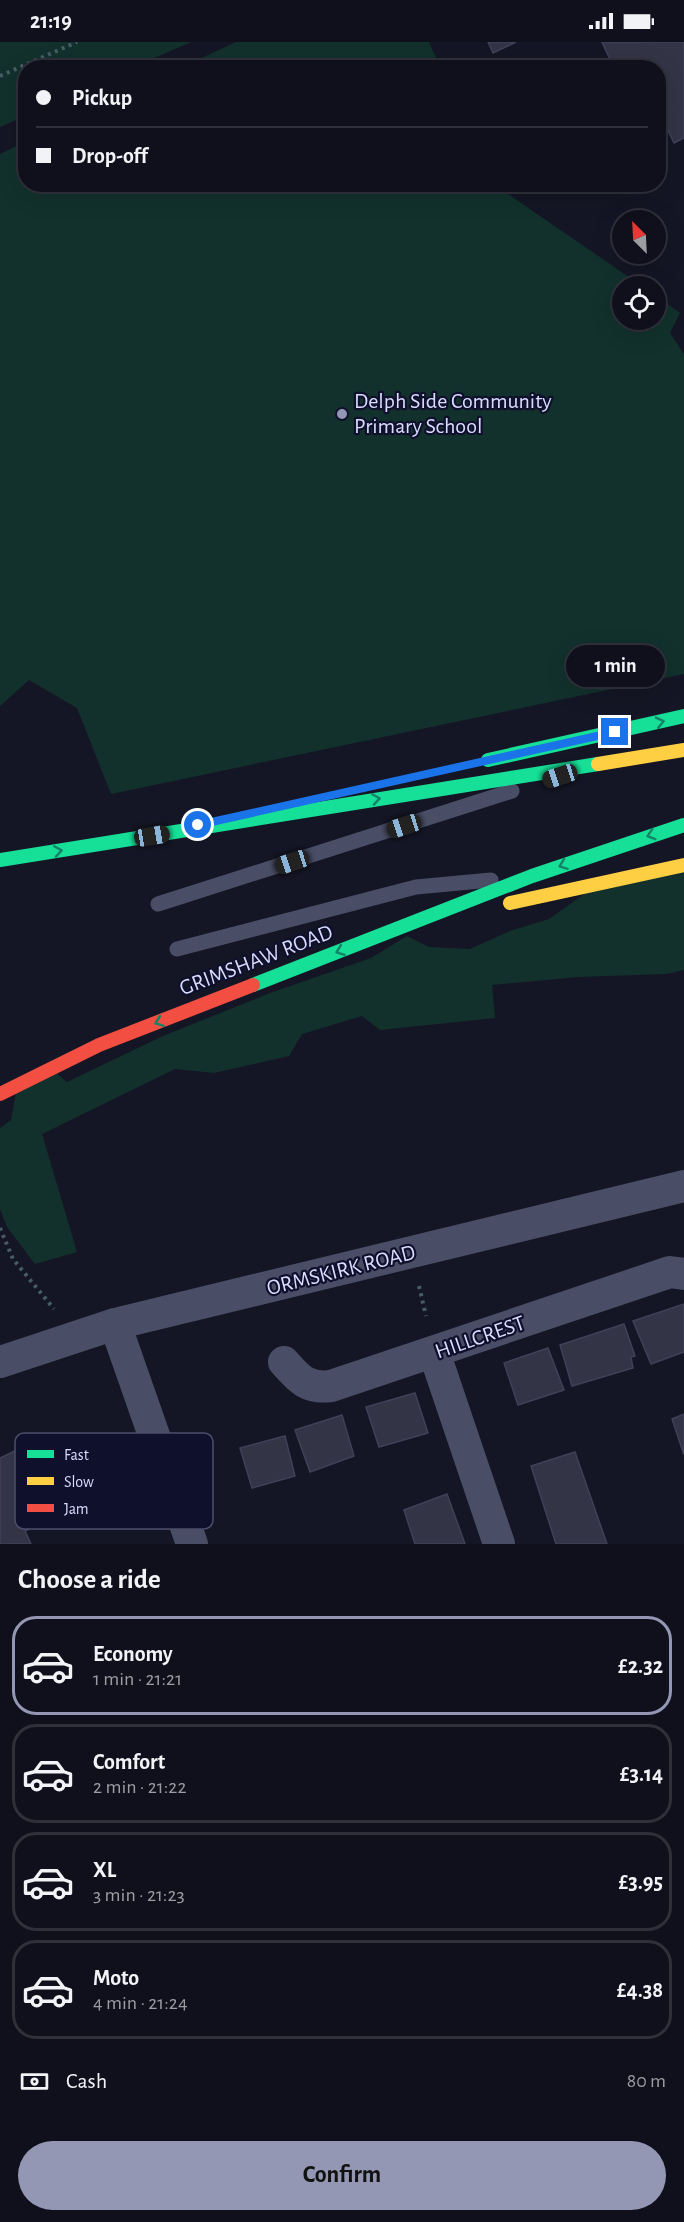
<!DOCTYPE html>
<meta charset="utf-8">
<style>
body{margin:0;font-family:"Alegreya Sans",sans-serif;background:#191925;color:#f1f3f6;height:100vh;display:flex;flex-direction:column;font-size:22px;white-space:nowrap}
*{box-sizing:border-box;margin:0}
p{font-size:20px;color:#9c9da3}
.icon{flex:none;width:33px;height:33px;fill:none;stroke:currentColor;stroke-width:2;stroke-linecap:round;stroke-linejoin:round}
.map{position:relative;height:1502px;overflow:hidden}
.side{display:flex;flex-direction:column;background:#10101c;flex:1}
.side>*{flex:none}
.guide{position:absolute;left:18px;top:18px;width:648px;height:132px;border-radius:24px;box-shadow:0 6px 24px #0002,0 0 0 2px #30303b;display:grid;align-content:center;height:132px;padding:0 18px;background:#10101c}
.needle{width:39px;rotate:336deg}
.buttons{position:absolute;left:612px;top:168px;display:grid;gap:12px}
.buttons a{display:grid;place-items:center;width:54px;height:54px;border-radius:50%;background:#10101c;box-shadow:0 6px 24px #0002,0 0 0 2px #30303b;font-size:30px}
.end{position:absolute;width:27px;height:27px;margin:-14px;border:8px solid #1a73e8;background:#fff;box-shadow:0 0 0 3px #fff}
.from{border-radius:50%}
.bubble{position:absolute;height:42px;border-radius:21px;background:#10101c;box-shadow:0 6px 24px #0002,0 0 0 2px #30303b;font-size:20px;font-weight:700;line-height:42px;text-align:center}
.car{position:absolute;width:18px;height:36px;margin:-18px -9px;border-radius:8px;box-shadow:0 0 4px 2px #0007;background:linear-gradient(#222 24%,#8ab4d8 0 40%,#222 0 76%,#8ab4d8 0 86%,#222 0)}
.guide b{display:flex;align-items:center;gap:21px;height:57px;font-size:22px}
.guide b+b{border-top:2px solid #30303b}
.guide i{width:15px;height:15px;background:#f1f3f6}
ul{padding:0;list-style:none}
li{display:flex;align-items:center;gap:18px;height:99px;margin:0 12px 9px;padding:0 6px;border:3px solid #30303b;border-radius:24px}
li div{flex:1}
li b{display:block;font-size:22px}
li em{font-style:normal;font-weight:700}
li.selected{border-color:#9497b3}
li>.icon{width:54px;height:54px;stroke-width:1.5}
h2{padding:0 18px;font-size:27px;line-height:72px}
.pay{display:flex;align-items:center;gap:15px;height:66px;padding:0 18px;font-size:22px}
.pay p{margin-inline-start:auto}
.button{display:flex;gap:12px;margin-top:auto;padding:12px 18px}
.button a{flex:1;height:69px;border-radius:36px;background:#9497b3;color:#111;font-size:24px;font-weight:700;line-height:69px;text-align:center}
.status{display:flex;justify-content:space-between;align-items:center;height:42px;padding:0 30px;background:#10101c;direction:ltr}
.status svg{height:16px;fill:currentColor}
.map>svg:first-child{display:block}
.green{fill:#12312c}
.building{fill:#333446;stroke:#404058;stroke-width:1.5}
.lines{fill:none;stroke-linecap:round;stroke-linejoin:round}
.path{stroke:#475d66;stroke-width:4;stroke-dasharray:3 4.5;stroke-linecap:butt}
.lane{stroke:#494e66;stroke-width:15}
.street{stroke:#494e66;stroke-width:32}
.fast{stroke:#16e098;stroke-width:14}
.slow{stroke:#ffcf43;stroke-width:14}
.jam{stroke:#f24e42;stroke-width:14}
.oneway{stroke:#138267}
.route{stroke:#1a73e8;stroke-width:8}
.poi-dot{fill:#9497b3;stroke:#0f102b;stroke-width:2}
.labels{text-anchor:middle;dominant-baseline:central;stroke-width:4.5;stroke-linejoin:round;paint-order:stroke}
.poi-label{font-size:22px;fill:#d9dcff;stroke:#0f102b;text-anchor:start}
.street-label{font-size:22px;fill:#d9dcff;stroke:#0f102b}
.key{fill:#0f102b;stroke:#4c4d6b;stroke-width:1.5}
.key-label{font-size:16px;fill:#d9dcff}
</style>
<div class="status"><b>21:19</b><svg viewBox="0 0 49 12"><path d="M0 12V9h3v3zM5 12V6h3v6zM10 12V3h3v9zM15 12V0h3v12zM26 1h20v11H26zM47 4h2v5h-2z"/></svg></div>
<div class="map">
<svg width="684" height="1502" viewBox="0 0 684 1502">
<rect width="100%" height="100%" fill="#151625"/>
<g class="green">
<polygon points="0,0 191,0 134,25 26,26 25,74 0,85"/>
<polygon points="236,0 429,0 440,25 182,25"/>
<polygon points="25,100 26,142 495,143 642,244 622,244 622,278 656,278 656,254 680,271 670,291 684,312 684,632 111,752 77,666 29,638 0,664 0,112"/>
<polygon points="684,828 684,928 666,932 578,935 492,943 495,976 380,988 362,974 302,992 289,1014 214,1031 175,1027 42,1092 77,1210 35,1222 7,1185 0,1167 0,1086 11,1078 16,1050 55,1030 67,1040 163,994 270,951 371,916 407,894 429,905 470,907 510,889 549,877 590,848"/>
</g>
<g class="building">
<polygon points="488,0 516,0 493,11"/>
<polygon points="602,0 684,0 684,96 674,101 658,67 658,26 614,26"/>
<polygon points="684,1262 684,1310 651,1322 633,1279"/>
<polygon points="624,1282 635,1314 631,1315 633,1326 572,1344 560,1303"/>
<polygon points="548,1306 564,1348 518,1363 504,1321"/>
<polygon points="415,1351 428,1391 379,1405 366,1365"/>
<polygon points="684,1372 684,1413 672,1377"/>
<polygon points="342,1373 354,1414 310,1430 295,1388"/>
<polygon points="285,1394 295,1434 252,1446 240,1406"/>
<polygon points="41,1396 73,1466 25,1489 31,1502 0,1502 0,1416"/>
<polygon points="575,1410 607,1502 556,1502 531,1424"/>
<polygon points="447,1452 465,1502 415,1502 404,1468"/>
</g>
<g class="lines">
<g class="path">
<polyline points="0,34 77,0"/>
<polyline points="0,1186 13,1217 54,1267"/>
<polyline points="419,1244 426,1274"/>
</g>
<g class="lane">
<polyline points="158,862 512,749"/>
<polyline points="177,907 416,845 491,838"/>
</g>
<g class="street">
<polyline points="115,1282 192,1502"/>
<polyline points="434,1310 499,1502"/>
<polyline points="0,1320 115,1282 684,1144"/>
<path d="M 284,1320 C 299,1337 307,1347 331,1344 L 670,1230 L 684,1232"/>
</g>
<g class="fast">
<polyline points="488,718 684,674"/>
<polyline points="0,818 598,722"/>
<polyline points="253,943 532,834 684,783"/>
</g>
<g class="slow">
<polyline points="598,722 684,708"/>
<polyline points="510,861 684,823"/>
</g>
<polyline class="jam" points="0,1052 99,1003 253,943"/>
</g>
<defs><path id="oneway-chevron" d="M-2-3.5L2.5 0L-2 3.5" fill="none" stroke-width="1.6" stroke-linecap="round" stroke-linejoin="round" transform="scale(1.5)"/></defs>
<g class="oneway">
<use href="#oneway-chevron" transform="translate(660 680) rotate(-13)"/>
<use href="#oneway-chevron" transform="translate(376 757) rotate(-9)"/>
<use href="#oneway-chevron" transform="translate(651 793) rotate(163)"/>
<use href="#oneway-chevron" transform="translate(58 809) rotate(-9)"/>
<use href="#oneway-chevron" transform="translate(563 823) rotate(160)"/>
<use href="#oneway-chevron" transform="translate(340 909) rotate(159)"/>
<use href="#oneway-chevron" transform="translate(159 980) rotate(159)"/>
</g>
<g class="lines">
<polyline class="route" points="198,783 615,690"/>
</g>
<circle class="poi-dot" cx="342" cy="372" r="6"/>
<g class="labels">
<g class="poi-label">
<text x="354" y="359">Delph Side Community<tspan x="354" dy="25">Primary School</tspan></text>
</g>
<g class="street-label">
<text transform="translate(256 918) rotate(-21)">GRIMSHAW ROAD</text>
<text transform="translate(341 1228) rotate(-14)">ORMSKIRK ROAD</text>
<text transform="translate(480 1295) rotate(-19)">HILLCREST</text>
</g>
</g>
<rect x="15" y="1391" width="198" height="96" rx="9" class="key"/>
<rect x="27" y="1408" width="27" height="8" fill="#16e098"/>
<rect x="27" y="1435" width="27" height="8" fill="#ffcf43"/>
<rect x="27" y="1462" width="27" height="8" fill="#f24e42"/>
<g class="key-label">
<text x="64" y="1418">Fast</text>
<text x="64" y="1445">Slow</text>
<text x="64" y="1472">Jam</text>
</g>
</svg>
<div class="buttons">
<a><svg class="needle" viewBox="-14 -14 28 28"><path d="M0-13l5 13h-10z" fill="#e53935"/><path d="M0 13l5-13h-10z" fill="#9c9da3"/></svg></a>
<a><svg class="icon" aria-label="locate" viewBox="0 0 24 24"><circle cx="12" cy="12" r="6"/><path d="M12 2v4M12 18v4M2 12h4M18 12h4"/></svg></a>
</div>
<i class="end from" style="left:198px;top:783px"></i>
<i class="end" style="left:615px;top:690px"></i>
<div class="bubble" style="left:566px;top:603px;width:99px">1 min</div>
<i class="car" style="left:560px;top:734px;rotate:252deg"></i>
<i class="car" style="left:404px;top:784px;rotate:252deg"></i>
<i class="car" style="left:152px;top:794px;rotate:81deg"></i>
<i class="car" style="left:292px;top:820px;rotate:252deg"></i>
<div class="guide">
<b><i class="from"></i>Pickup</b>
<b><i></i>Drop-off</b>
</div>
</div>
<section class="side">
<h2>Choose a ride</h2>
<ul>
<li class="selected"><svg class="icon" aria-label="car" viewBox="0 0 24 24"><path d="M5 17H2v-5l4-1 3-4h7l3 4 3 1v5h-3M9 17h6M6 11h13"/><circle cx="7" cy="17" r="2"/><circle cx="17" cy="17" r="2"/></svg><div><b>Economy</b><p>1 min · 21:21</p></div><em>£2.32</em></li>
<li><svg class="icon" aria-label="car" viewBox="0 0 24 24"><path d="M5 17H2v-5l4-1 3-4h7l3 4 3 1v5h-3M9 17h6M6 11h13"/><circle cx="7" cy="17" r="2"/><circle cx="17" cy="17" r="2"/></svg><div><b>Comfort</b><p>2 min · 21:22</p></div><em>£3.14</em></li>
<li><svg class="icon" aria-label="car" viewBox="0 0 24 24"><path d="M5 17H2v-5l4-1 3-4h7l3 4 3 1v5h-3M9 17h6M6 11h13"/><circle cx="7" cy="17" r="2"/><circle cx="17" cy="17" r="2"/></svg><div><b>XL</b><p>3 min · 21:23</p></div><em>£3.95</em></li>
<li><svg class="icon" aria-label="car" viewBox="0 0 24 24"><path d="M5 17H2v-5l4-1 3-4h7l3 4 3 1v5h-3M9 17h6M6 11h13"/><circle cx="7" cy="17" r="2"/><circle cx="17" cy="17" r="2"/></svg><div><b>Moto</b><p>4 min · 21:24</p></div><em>£4.38</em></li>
</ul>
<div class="pay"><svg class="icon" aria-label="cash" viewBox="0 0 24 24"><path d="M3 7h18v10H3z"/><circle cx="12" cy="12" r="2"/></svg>Cash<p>80 m</p></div>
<div class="button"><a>Confirm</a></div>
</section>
